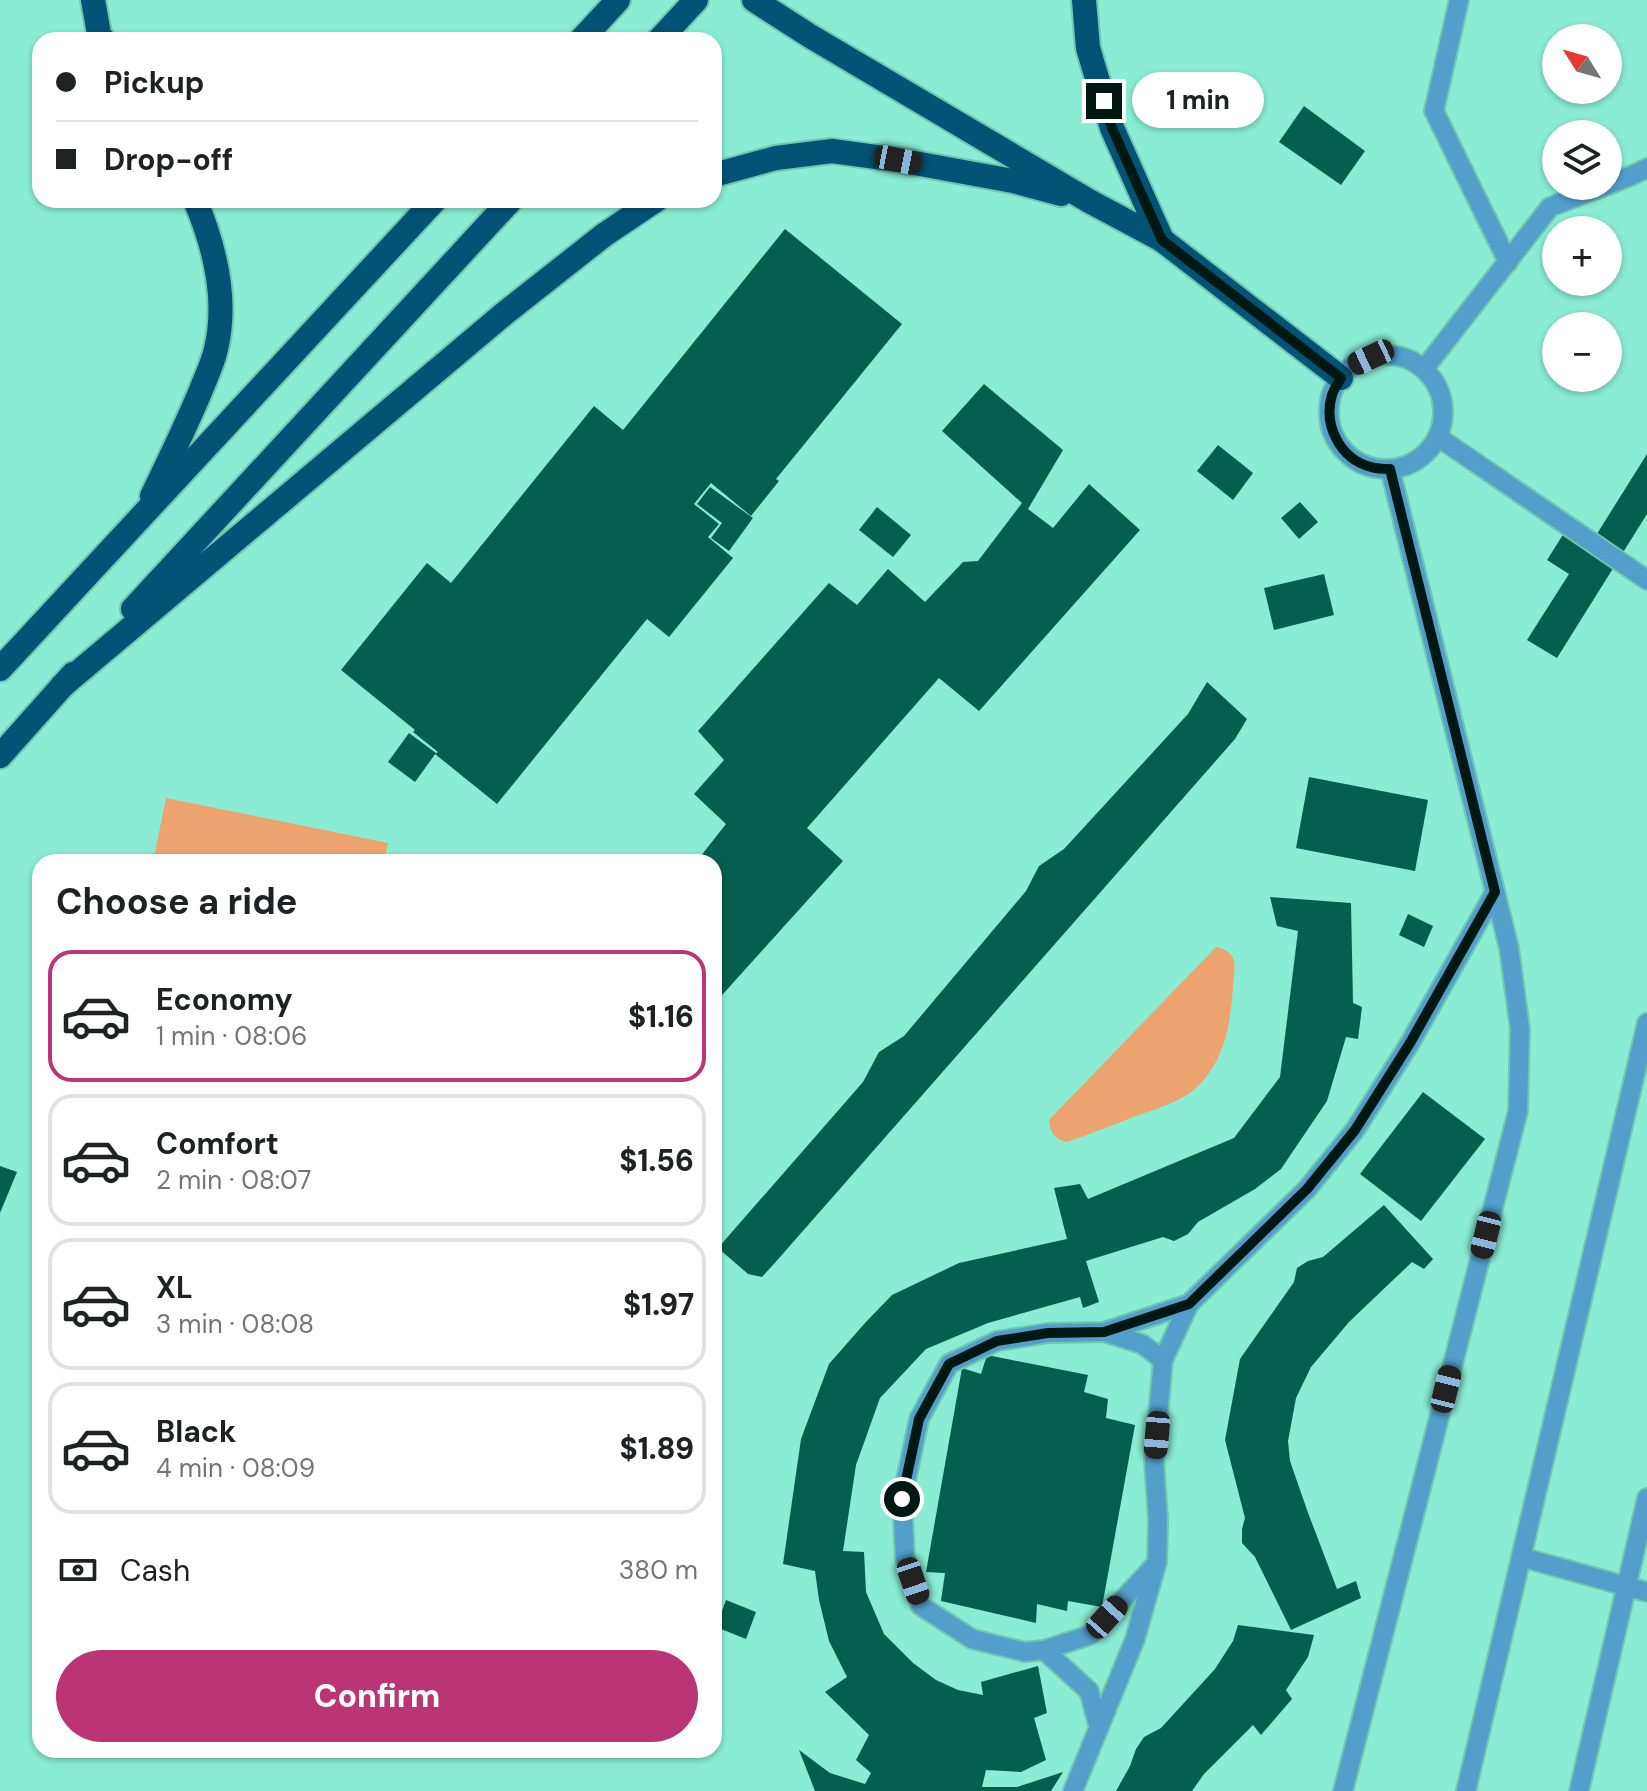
<!DOCTYPE html>
<meta charset="utf-8">
<style>
body{margin:0;font-family:"DM Sans",sans-serif;background:#f2f2f2;color:#202124;height:100vh;display:flex;flex-direction:column;font-size:30px;white-space:nowrap}
*{box-sizing:border-box;margin:0}
p{font-size:26px;color:#757577}
.icon{flex:none;width:44px;height:44px;fill:none;stroke:currentColor;stroke-width:2;stroke-linecap:round;stroke-linejoin:round}
.map{position:relative;flex:1;overflow:hidden}
.panel{position:absolute;left:32px;top:854px;width:690px;height:904px;display:flex;flex-direction:column;background:#fff;border-radius:24px;box-shadow:0 2px 6px #0004}
.panel>*{flex:none}
.banner{position:absolute;left:32px;top:32px;width:690px;height:176px;border-radius:24px;box-shadow:0 2px 6px #0004;display:grid;align-content:center;height:176px;padding:0 24px;background:#fff}
.needle{width:52px;rotate:307deg}
.tools{position:absolute;left:1542px;top:24px;display:grid;gap:16px}
.tools a{display:grid;place-items:center;width:80px;height:80px;border-radius:50%;background:#fff;box-shadow:0 2px 6px #0004;font-size:40px}
.end{position:absolute;width:36px;height:36px;margin:-18px;border:10px solid #001812;background:#fff;box-shadow:0 0 0 4px #fff}
.from{border-radius:50%}
.bubble{position:absolute;height:56px;border-radius:28px;background:#fff;box-shadow:0 2px 6px #0004;font-size:26px;font-weight:800;line-height:56px;text-align:center}
.car{position:absolute;width:24px;height:48px;margin:-24px -12px;border-radius:10px;box-shadow:0 0 6px 2px #0007;background:linear-gradient(#222 24%,#8ab4d8 0 40%,#222 0 76%,#8ab4d8 0 86%,#222 0)}
.banner b{display:flex;align-items:center;gap:28px;height:76px;font-size:30px}
.banner b+b{border-top:2px solid #e0e0e0}
.banner i{width:20px;height:20px;background:#202124}
ul{padding:0;list-style:none}
li{display:flex;align-items:center;gap:24px;height:132px;margin:0 16px 12px;padding:0 8px;border:4px solid #e0e0e0;border-radius:24px}
li div{flex:1}
li b{display:block;font-size:30px}
li em{font-style:normal;font-weight:800}
li.active{border-color:#bb3475}
li>.icon{width:72px;height:72px;stroke-width:1.5}
h2{padding:0 24px;font-size:36px;line-height:96px}
.pay{display:flex;align-items:center;gap:20px;height:88px;padding:0 24px;font-size:30px}
.pay p{margin-inline-start:auto}
.primary-button{display:flex;gap:16px;margin-top:auto;padding:16px 24px}
.primary-button a{flex:1;height:92px;border-radius:48px;background:#bb3475;color:#fff;font-size:32px;font-weight:800;line-height:92px;text-align:center}
.map>svg:first-child{display:block}
.green{fill:#eda36f}
.building{fill:#045f4f}
.lines{fill:none;stroke-linecap:round;stroke-linejoin:round}
.lane-casing{stroke:#70c6b0;stroke-width:22}
.highway-casing{stroke:#70c6b0;stroke-width:28}
.lane{stroke:#519fca;stroke-width:18}
.highway{stroke:#025376;stroke-width:24}
.route{stroke:#001812;stroke-width:10}
</style>
<div class="map">
<svg width="1647" height="1791" viewBox="0 0 1647 1791">
<rect width="100%" height="100%" fill="#89ecd3"/>
<g class="green">
<polygon points="166,798 388,843 384,862 153,862"/>
<path d="M 1216,947 C 1239,952 1235,966 1233,985 C 1231,1020 1226,1056 1201,1083 C 1185,1101 1158,1108 1136,1116 C 1113,1125 1090,1134 1067,1142 C 1054,1139 1051,1133 1049,1120 Z"/>
</g>
<g class="building">
<polygon points="1304,106 1365,151 1341,185 1279,142"/>
<polygon points="785,229 902,324 776,479 779,481 751,516 711,483 694,504 719,524 708,537 733,558 669,637 647,619 497,804 435,754 438,752 413,732 415,730 341,670 427,563 451,583 594,406 623,430"/>
<polygon points="984,384 1063,450 1028,509 1053,528 1089,484 1140,530 979,711 939,678 807,828 843,861 714,1004 714,862 696,862 726,824 694,794 724,760 698,731 829,583 857,605 888,569 925,602 963,562 978,561 1022,503 942,431"/>
<polygon points="1218,445 1253,473 1233,500 1197,471"/>
<polygon points="1647,454 1647,514 1557,658 1527,640 1569,574 1547,560 1571,522 1595,537"/>
<polygon points="710,487 753,518 729,551 711,538 722,523 697,504"/>
<polygon points="1300,502 1318,522 1299,539 1281,518"/>
<polygon points="877,507 911,535 893,557 859,530"/>
<polygon points="1324,574 1334,615 1274,630 1264,588"/>
<polygon points="1207,682 1247,719 1235,739 773,1265 762,1277 748,1274 718,1248 863,1082 879,1052 904,1036 1026,891 1039,866 1064,849 1188,714"/>
<polygon points="409,733 436,753 415,782 388,762"/>
<polygon points="1309,777 1428,800 1415,871 1296,848"/>
<polygon points="1270,897 1351,903 1353,1003 1362,1007 1358,1039 1346,1037 1327,1101 1281,1169 1255,1189 1198,1222 1188,1234 1174,1241 1163,1237 1086,1261 1099,1302 1083,1308 1080,1297 988,1323 926,1349 880,1398 856,1465 843,1551 864,1552 866,1592 884,1634 913,1663 936,1680 958,1690 983,1695 981,1682 1038,1666 1047,1713 1034,1718 1046,1760 1021,1772 986,1770 982,1787 1017,1787 1063,1772 1051,1791 815,1791 799,1750 830,1773 865,1784 871,1773 856,1760 869,1735 825,1692 847,1677 829,1641 819,1600 815,1571 783,1564 801,1439 829,1364 865,1323 892,1295 959,1263 1067,1239 1054,1188 1080,1184 1088,1199 1234,1138 1280,1077 1298,931 1277,926"/>
<polygon points="1408,914 1433,926 1424,947 1399,935"/>
<polygon points="1423,1092 1485,1139 1421,1221 1360,1174"/>
<polygon points="0,1166 17,1172 0,1213"/>
<polygon points="1384,1205 1433,1259 1424,1269 1412,1262 1349,1322 1311,1367 1296,1398 1288,1441 1290,1461 1307,1510 1337,1589 1356,1581 1361,1598 1291,1630 1255,1557 1242,1543 1242,1529 1245,1518 1225,1440 1240,1359 1294,1282 1297,1268 1308,1261 1323,1257"/>
<polygon points="987,1355 1088,1375 1084,1392 1108,1399 1106,1418 1135,1425 1102,1607 1068,1601 1067,1611 1037,1604 1036,1623 941,1601 945,1573 926,1572 962,1368 981,1374"/>
<polygon points="726,1600 756,1612 746,1639 716,1627"/>
<polygon points="1238,1625 1314,1635 1308,1657 1286,1690 1292,1699 1261,1735 1253,1725 1204,1774 1192,1791 1116,1791 1130,1766 1136,1749 1144,1737 1161,1728 1215,1669 1233,1641"/>
</g>
<g class="lines">
<g class="lane-casing">
<g id="lane">
<polyline points="1459,0 1434,111 1508,262"/>
<polyline points="1608,185 1635,174 1647,168"/>
<circle cx="1386" cy="412" r="57"/>
<polyline points="1424,369 1550,207 1605,186"/>
<polyline points="1438,437 1647,580"/>
<polyline points="1104,1332 1142,1344 1163,1360"/>
<polyline points="1521,1557 1647,1592"/>
<polyline points="1154,1566 1090,1635 1044,1650 1025,1652 972,1639 921,1606 905,1557 902,1499 919,1419 949,1364 997,1341 1048,1333 1104,1332 1189,1304"/>
<polyline points="1044,1650 1089,1691 1099,1728"/>
<polyline points="1073,1791 1135,1639 1157,1562 1158,1520 1154,1460 1163,1360 1189,1304 1307,1189 1355,1130 1410,1043 1495,892"/>
<polyline points="1343,1791 1518,1111 1520,1029 1509,948 1390,469"/>
<polyline points="1466,1791 1647,1023"/>
<polyline points="1579,1791 1647,1498"/>
</g>
</g>
<g class="highway-casing">
<g id="highway">
<polyline points="93,0 99,34 103,40"/>
<polyline points="754,0 810,36 1089,201 1162,240 1341,378"/>
<polyline points="1084,0 1088,48 1112,128 1162,240"/>
<polyline points="581,40 618,0"/>
<polyline points="659,40 696,0"/>
<polyline points="714,175 776,158 832,151 898,160 1013,181 1061,194"/>
<path d="M 152,496 C 169,461 186,426 201,390 C 206,377 213,363 216,349 C 228,299 215,247 195,200"/>
<polyline points="133,609 511,200"/>
<polyline points="0,669 435,200"/>
<polyline points="62,686 505,313 604,235 656,200"/>
<polyline points="0,756 73,674"/>
</g>
</g>
<use href="#lane" class="lane"/>
<use href="#highway" class="highway"/>
</g>
<g class="lines">
<path class="route" d="M 902,1499 L 919,1419 L 949,1364 L 997,1341 L 1048,1333 L 1104,1332 L 1189,1304 L 1307,1189 L 1355,1130 L 1410,1043 L 1495,892 L 1390,469 C 1384,469 1377,469 1371,467 C 1340,459 1323,425 1332,395 C 1334,389 1338,383 1341,378 L 1162,240 L 1112,128 L 1104,101"/>
</g>
</svg>
<div class="tools">
<a><svg class="needle" viewBox="-14 -14 28 28"><path d="M0-13l5 13h-10z" fill="#e53935"/><path d="M0 13l5-13h-10z" fill="#757577"/></svg></a>
<a><svg class="icon" aria-label="layers" viewBox="0 0 24 24"><path d="M12 4l9 5-9 5-9-5zM3 14l9 5 9-5"/></svg></a>
<a>+</a>
<a>−</a>
</div>
<i class="end from" style="left:902px;top:1499px"></i>
<i class="end" style="left:1104px;top:101px"></i>
<div class="bubble" style="left:1132px;top:72px;width:132px">1 min</div>
<i class="car" style="left:898px;top:160px;rotate:101deg"></i>
<i class="car" style="left:1371px;top:357px;rotate:245deg"></i>
<i class="car" style="left:1486px;top:1235px;rotate:194deg"></i>
<i class="car" style="left:1446px;top:1389px;rotate:14deg"></i>
<i class="car" style="left:1157px;top:1435px;rotate:185deg"></i>
<i class="car" style="left:913px;top:1581px;rotate:161deg"></i>
<i class="car" style="left:1107px;top:1617px;rotate:42deg"></i>
<div class="banner">
<b><i class="from"></i>Pickup</b>
<b><i></i>Drop-off</b>
</div>
<section class="panel">
<h2>Choose a ride</h2>
<ul>
<li class="active"><svg class="icon" aria-label="car" viewBox="0 0 24 24"><path d="M5 17H2v-5l4-1 3-4h7l3 4 3 1v5h-3M9 17h6M6 11h13"/><circle cx="7" cy="17" r="2"/><circle cx="17" cy="17" r="2"/></svg><div><b>Economy</b><p>1 min · 08:06</p></div><em>$1.16</em></li>
<li><svg class="icon" aria-label="car" viewBox="0 0 24 24"><path d="M5 17H2v-5l4-1 3-4h7l3 4 3 1v5h-3M9 17h6M6 11h13"/><circle cx="7" cy="17" r="2"/><circle cx="17" cy="17" r="2"/></svg><div><b>Comfort</b><p>2 min · 08:07</p></div><em>$1.56</em></li>
<li><svg class="icon" aria-label="car" viewBox="0 0 24 24"><path d="M5 17H2v-5l4-1 3-4h7l3 4 3 1v5h-3M9 17h6M6 11h13"/><circle cx="7" cy="17" r="2"/><circle cx="17" cy="17" r="2"/></svg><div><b>XL</b><p>3 min · 08:08</p></div><em>$1.97</em></li>
<li><svg class="icon" aria-label="car" viewBox="0 0 24 24"><path d="M5 17H2v-5l4-1 3-4h7l3 4 3 1v5h-3M9 17h6M6 11h13"/><circle cx="7" cy="17" r="2"/><circle cx="17" cy="17" r="2"/></svg><div><b>Black</b><p>4 min · 08:09</p></div><em>$1.89</em></li>
</ul>
<div class="pay"><svg class="icon" aria-label="cash" viewBox="0 0 24 24"><path d="M3 7h18v10H3z"/><circle cx="12" cy="12" r="2"/></svg>Cash<p>380 m</p></div>
<div class="primary-button"><a>Confirm</a></div>
</section>
</div>
